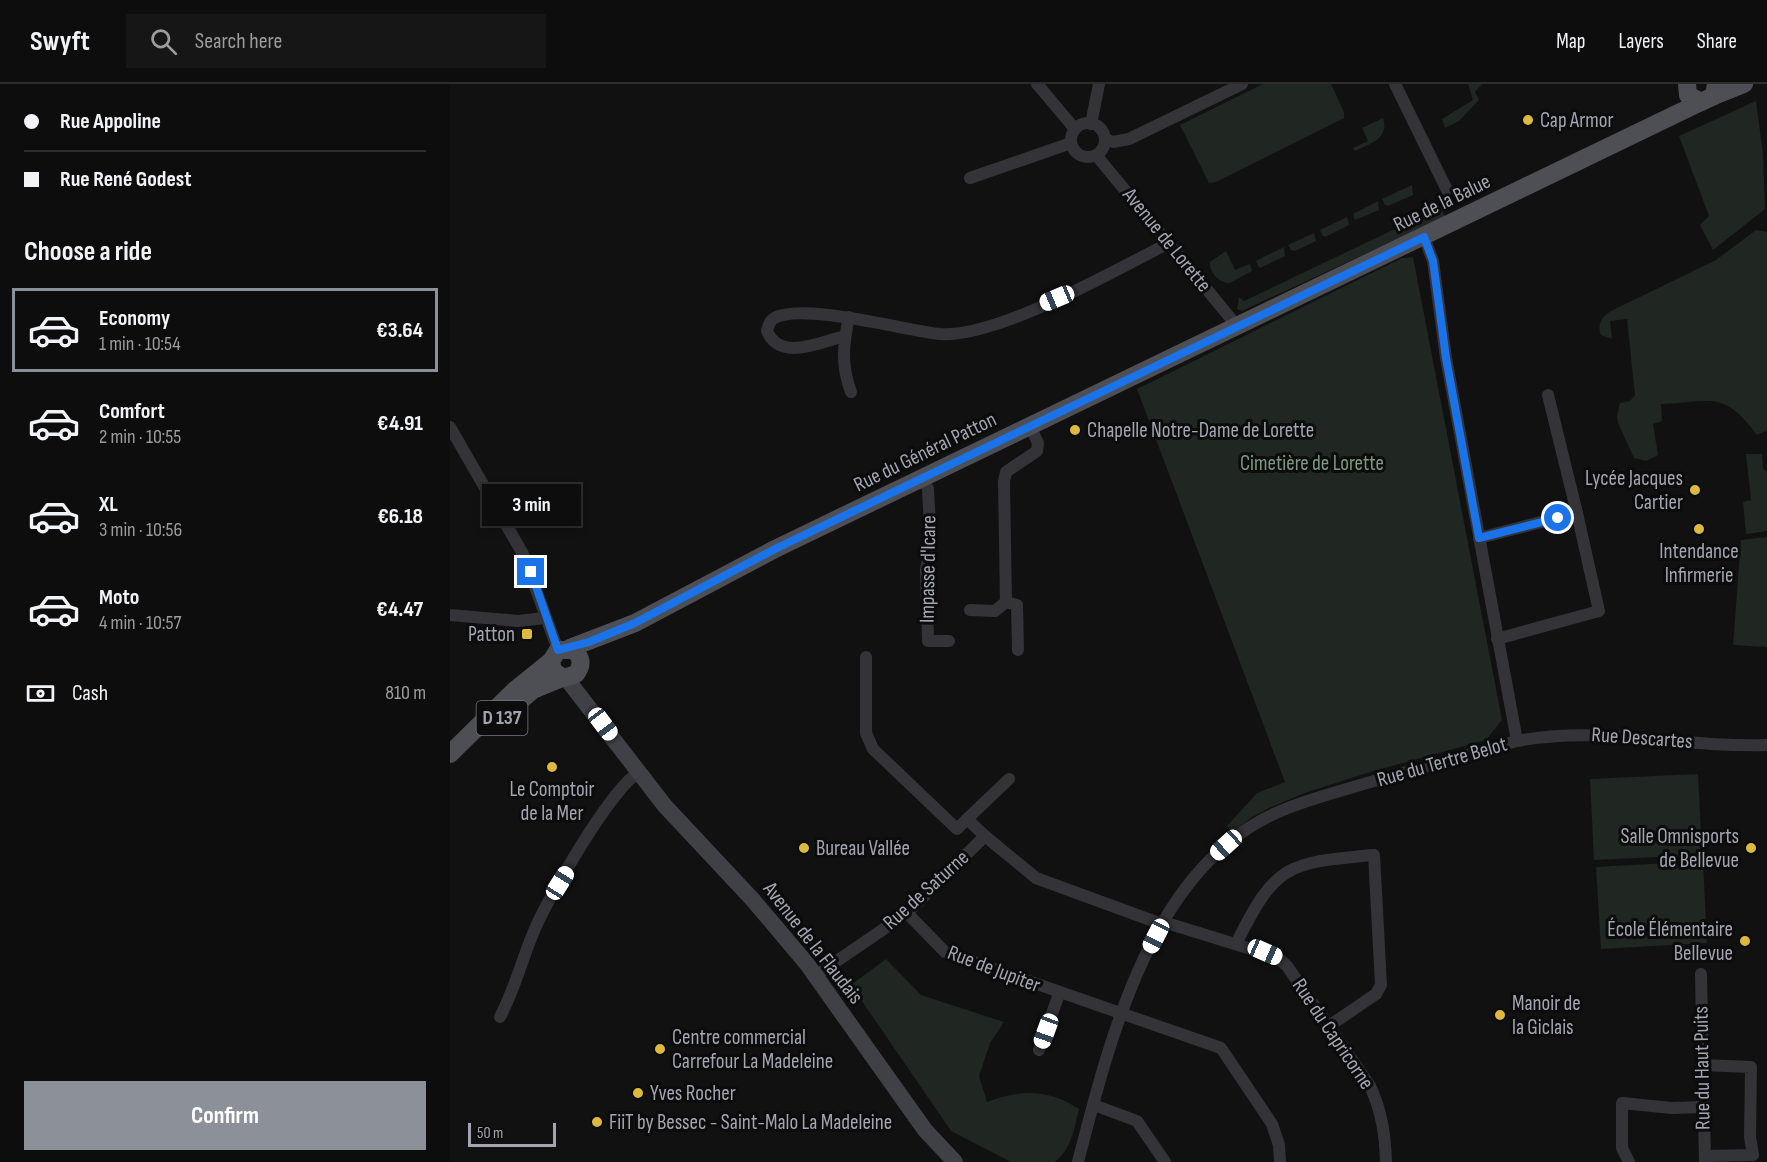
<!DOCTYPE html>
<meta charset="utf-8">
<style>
body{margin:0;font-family:"Sofia Sans Condensed",sans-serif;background:#161617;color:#f1f3f6;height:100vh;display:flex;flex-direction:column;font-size:22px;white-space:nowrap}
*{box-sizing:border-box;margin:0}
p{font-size:20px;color:#9a9c9e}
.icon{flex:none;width:33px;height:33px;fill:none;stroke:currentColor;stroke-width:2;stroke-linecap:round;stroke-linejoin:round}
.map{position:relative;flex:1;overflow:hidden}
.details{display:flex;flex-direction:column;background:#0d0d0e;width:450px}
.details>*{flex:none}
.top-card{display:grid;align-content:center;height:132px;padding:0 24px;background:#0d0d0e}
.scale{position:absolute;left:18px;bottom:15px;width:88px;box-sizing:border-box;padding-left:6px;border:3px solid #a3a6b1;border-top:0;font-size:16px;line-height:21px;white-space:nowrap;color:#a3a6b1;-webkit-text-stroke:4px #0c0c0d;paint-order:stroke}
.end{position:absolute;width:27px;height:27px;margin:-14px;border:8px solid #1a73e8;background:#fff;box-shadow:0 0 0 3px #fff}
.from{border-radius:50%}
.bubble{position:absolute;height:42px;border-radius:0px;background:#0d0d0e;box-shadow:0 3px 9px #0003,0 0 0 2px #2d2d2e;font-size:20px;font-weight:700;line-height:42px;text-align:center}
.car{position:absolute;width:18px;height:36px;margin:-18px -9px;border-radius:8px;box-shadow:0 0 4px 2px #0007;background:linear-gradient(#fff 24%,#345 0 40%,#fff 0 76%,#345 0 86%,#fff 0)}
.top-card b{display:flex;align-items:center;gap:21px;height:57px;font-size:22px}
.top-card b+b{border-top:2px solid #2d2d2e}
.top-card i{width:15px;height:15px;background:#f1f3f6}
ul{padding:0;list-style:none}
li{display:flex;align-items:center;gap:18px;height:84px;margin:0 12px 9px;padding:0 12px;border:3px solid transparent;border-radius:0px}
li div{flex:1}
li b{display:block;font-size:22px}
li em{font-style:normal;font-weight:700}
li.on{border-color:#8c9099}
li>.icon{width:54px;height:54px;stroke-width:1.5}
h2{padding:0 24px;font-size:27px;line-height:72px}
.pay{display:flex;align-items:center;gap:15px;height:66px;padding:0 24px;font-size:22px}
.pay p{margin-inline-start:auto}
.button{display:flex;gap:12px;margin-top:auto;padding:12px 24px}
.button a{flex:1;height:69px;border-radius:0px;background:#8c9099;color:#fff;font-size:24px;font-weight:700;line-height:69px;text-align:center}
header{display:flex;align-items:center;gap:36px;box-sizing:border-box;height:84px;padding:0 30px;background:#0d0d0e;border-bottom:2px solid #2d2d2e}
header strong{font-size:28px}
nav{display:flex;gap:33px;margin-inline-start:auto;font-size:21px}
.search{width:420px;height:54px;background:#161617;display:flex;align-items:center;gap:15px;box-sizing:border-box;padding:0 21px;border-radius:0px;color:#9a9c9e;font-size:22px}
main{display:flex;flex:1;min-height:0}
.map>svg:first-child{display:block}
.green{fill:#202621}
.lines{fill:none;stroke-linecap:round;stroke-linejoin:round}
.street{stroke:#343438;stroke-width:12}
.secondary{stroke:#404146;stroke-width:16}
.primary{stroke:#4e4f55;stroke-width:18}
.route{stroke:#1a73e8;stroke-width:8}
.poi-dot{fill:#ddba3d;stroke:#0c0c0d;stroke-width:2}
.labels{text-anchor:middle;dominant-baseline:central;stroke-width:6;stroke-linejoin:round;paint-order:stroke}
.shield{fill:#0c0c0d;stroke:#767880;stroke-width:1.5}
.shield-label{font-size:20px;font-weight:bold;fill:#a3a6b1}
.poi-label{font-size:21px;fill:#a3a6b1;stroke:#0c0c0d;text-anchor:start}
.street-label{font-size:21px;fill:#a3a6b1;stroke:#0c0c0d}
.park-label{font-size:21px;fill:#7c9a81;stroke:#0c0c0d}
</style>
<header>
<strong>Swyft</strong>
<div class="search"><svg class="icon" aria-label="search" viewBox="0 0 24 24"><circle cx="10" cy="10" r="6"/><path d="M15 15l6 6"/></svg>Search here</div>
<nav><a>Map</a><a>Layers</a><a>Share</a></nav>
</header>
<main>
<section class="details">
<div class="top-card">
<b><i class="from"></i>Rue Appoline</b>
<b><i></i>Rue René Godest</b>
</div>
<h2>Choose a ride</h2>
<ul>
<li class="on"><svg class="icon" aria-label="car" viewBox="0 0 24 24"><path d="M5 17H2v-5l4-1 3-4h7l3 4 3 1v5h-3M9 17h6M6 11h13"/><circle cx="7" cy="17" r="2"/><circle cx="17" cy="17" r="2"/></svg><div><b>Economy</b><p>1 min · 10:54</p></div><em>€3.64</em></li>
<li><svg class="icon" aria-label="car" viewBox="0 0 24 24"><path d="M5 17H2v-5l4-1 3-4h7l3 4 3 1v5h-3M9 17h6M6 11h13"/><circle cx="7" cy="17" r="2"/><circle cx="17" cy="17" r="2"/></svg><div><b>Comfort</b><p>2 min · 10:55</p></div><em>€4.91</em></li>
<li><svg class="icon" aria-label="car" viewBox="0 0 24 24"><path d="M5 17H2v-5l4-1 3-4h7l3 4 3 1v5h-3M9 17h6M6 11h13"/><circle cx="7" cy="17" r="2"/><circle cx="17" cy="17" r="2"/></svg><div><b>XL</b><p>3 min · 10:56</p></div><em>€6.18</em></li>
<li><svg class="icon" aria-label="car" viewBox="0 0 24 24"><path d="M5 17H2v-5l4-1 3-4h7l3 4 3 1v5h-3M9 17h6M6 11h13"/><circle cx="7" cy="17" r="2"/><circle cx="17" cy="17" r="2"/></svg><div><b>Moto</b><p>4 min · 10:57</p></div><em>€4.47</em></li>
</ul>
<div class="pay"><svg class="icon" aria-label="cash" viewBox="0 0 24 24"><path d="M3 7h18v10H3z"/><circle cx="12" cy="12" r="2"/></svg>Cash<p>810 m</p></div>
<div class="button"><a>Confirm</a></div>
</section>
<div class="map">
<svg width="1317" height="1078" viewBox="0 0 1317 1078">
<rect width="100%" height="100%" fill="#111112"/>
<g class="green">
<polygon points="813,0 881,0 894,28 894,34 766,98 759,99 730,41"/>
<polygon points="1018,0 1032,0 1025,8 1029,16 1009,37 995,44 992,35 1023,16"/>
<polygon points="1306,17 1313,70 1315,125 1263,166 1250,141 1259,132 1229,52"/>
<path d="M 933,34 C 940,54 920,60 905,67 L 903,64 L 918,57 L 912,44 Z"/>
<polygon points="962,101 963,111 938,122 935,121 932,115"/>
<polygon points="928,117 929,126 905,136 903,130"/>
<polygon points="991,123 995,133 792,227 787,225 789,213 794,217"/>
<polygon points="897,133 899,141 875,153 872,151 870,146"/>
<path d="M 1306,146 L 1317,148 L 1317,346 L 1307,351 C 1274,306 1262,318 1211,320 L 1212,337 L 1203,340 L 1208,371 L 1196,377 L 1184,374 L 1168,339 L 1167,331 L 1170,319 L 1180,317 L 1185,311 L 1177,235 L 1160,237 L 1162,255 L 1151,251 C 1147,241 1151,233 1161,227 L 1266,176 Z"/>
<polygon points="864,149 866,157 845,167 841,166 838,161"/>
<polygon points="834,163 835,172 810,184 808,182 806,177"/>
<path d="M 776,167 L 785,186 L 800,180 L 802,187 L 780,199 C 769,199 759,188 760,178 Z"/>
<polygon points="963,173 1052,636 1036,656 920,688 855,709 821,723 802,733 785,746 780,746 777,742 807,709 835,698 687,305 952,174"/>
<polygon points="1296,370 1312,370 1313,384 1317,388 1317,447 1296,450 1293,418 1301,416"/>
<polygon points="1317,453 1317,563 1283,561 1291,456"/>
<polygon points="1248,690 1252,771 1144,776 1140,695"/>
<polygon points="1253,777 1257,859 1151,865 1146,783"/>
<path d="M 436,875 L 471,911 L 554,938 L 540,959 L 529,992 L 537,1018 C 570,1005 599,1005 629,1025 C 624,1045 622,1064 605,1078 L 561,1078 L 501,1047 L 401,901 Z"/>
</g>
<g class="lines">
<g class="street">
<polyline points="587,0 625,45"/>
<polyline points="945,0 998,108"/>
<circle cx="638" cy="56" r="17"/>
<polyline points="641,40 649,0"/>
<polyline points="655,55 663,58 679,55 792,0"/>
<polyline points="646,71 787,242"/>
<polyline points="520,94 621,59"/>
<polyline points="974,153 983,177 996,274 1067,657"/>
<path d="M 399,233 C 393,261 391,281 401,308"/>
<path d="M 395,252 C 370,258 330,278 317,247 C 318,242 319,238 323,235 C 348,217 458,247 490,250 C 548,254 665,186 719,159"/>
<polyline points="1098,311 1127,429"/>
<polyline points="0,343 73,470 108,566"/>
<polyline points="473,394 478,405 481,463 476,485 478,557 499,557"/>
<polyline points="1029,454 1127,429 1149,527 1047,555"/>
<polyline points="520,526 545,527 556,518"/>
<polyline points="0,531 68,537 95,534"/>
<polyline points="568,566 567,521 556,518 554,397 556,388 587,367 588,359 580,342"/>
<polyline points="416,573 416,649 423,665 507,745 517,735"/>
<path d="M 535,752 L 586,794 L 706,838 L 720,840 L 827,873 L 837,882 L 920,1002 C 932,1028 935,1050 936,1078"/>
<polyline points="457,829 495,868 771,964 822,1040 829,1061 830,1078"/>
<path d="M 786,860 C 826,779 837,779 924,771 L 931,901 L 926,910 L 879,942"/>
<polyline points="1251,890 1255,1078"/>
<polyline points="365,892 457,829 535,752 517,735 559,695"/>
<path d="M 50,933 C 65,905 72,875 84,847 C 97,815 161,705 188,689"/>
<polyline points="589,966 609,910"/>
<polyline points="1252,981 1301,983 1300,1053 1303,1071 1255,1072"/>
<polyline points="644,1021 687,1037 715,1078"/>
<path d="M 628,1078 C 659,958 700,787 824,730 C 851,717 881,710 910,701 C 962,686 1015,672 1067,657 C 1152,641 1232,664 1317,661"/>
<polyline points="1179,1078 1172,1064 1172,1019 1222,1024 1252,1023"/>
</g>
<polyline class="secondary" points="116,594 215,722 303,816 357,880 475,1046 505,1078"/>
<g class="primary">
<polyline points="1237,0 1238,11 1251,18 1264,12 1266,0"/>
<polyline points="1264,12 1294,0"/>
<polyline points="120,564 185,539 325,465 1251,18"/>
<polyline points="69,618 83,606 112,594"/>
<path d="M 0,670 L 65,606 L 101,577 L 108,566 L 123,566 C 132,573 133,581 126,590 L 114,594 L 103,587 L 101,577"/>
</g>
</g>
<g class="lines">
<polyline class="route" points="81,488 108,566 139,558 185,539 325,465 974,153 983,177 996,274 1029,454 1108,434"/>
</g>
<g class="poi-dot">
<circle cx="1078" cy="36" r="6"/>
<circle cx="625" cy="346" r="6"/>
<circle cx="1245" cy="406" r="6"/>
<circle cx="1249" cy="445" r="6"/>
<rect x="71" y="544" width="12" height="12" rx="3"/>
<circle cx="102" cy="683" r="6"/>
<circle cx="354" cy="764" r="6"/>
<circle cx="1301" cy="764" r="6"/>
<circle cx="1295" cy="857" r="6"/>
<circle cx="1050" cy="931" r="6"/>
<circle cx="210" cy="965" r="6"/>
<circle cx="188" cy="1009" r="6"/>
<circle cx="147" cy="1038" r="6"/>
</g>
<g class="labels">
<rect class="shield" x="26.5" y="617" width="51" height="34" rx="4.5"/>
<g class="shield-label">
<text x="52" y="634">D 137</text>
</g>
<g class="poi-label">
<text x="1090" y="36">Cap Armor</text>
<text x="637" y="346">Chapelle Notre-Dame de Lorette</text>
<text x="1233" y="394" text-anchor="end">Lycée Jacques<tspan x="1233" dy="24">Cartier</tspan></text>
<text x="1249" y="467" text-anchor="middle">Intendance<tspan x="1249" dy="24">Infirmerie</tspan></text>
<text x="65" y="550" text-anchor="end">Patton</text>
<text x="102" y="705" text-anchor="middle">Le Comptoir<tspan x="102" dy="24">de la Mer</tspan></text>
<text x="1289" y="752" text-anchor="end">Salle Omnisports<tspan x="1289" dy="24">de Bellevue</tspan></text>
<text x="366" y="764">Bureau Vallée</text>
<text x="1283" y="845" text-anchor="end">École Élémentaire<tspan x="1283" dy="24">Bellevue</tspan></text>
<text x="1062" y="919">Manoir de<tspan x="1062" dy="24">la Giclais</tspan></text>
<text x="222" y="953">Centre commercial<tspan x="222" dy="24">Carrefour La Madeleine</tspan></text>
<text x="200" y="1009">Yves Rocher</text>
<text x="159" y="1038">FiiT by Bessec - Saint-Malo La Madeleine</text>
</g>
<g class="street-label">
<text transform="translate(992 119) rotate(-26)">Rue de la Balue</text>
<text transform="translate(717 156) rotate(51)">Avenue de Lorette</text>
<text transform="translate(475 368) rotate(-26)">Rue du Général Patton</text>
<text transform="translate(478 485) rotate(-89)">Impasse d'Icare</text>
<text transform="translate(1192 654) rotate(4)">Rue Descartes</text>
<text transform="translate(992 678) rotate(-16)">Rue du Tertre Belot</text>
<text transform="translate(476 806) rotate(-42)">Rue de Saturne</text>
<text transform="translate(363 859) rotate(52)">Avenue de la Flaudais</text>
<text transform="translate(544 885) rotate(21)">Rue de Jupiter</text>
<text transform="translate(883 950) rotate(56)">Rue du Capricorne</text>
<text transform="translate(1252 984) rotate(-91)">Rue du Haut Puits</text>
</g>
<g class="park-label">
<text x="862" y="379">Cimetière de Lorette</text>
</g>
</g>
</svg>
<div class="scale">50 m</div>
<i class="end from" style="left:1108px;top:434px"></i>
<i class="end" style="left:81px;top:488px"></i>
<div class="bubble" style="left:32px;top:400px;width:99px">3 min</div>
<i class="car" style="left:607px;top:214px;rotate:247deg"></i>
<i class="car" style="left:153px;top:640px;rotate:143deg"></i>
<i class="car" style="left:776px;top:761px;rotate:228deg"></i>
<i class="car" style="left:110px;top:799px;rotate:32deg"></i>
<i class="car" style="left:706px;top:852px;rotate:207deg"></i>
<i class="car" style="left:815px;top:868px;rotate:114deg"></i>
<i class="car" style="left:596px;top:947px;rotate:200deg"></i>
</div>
</main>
